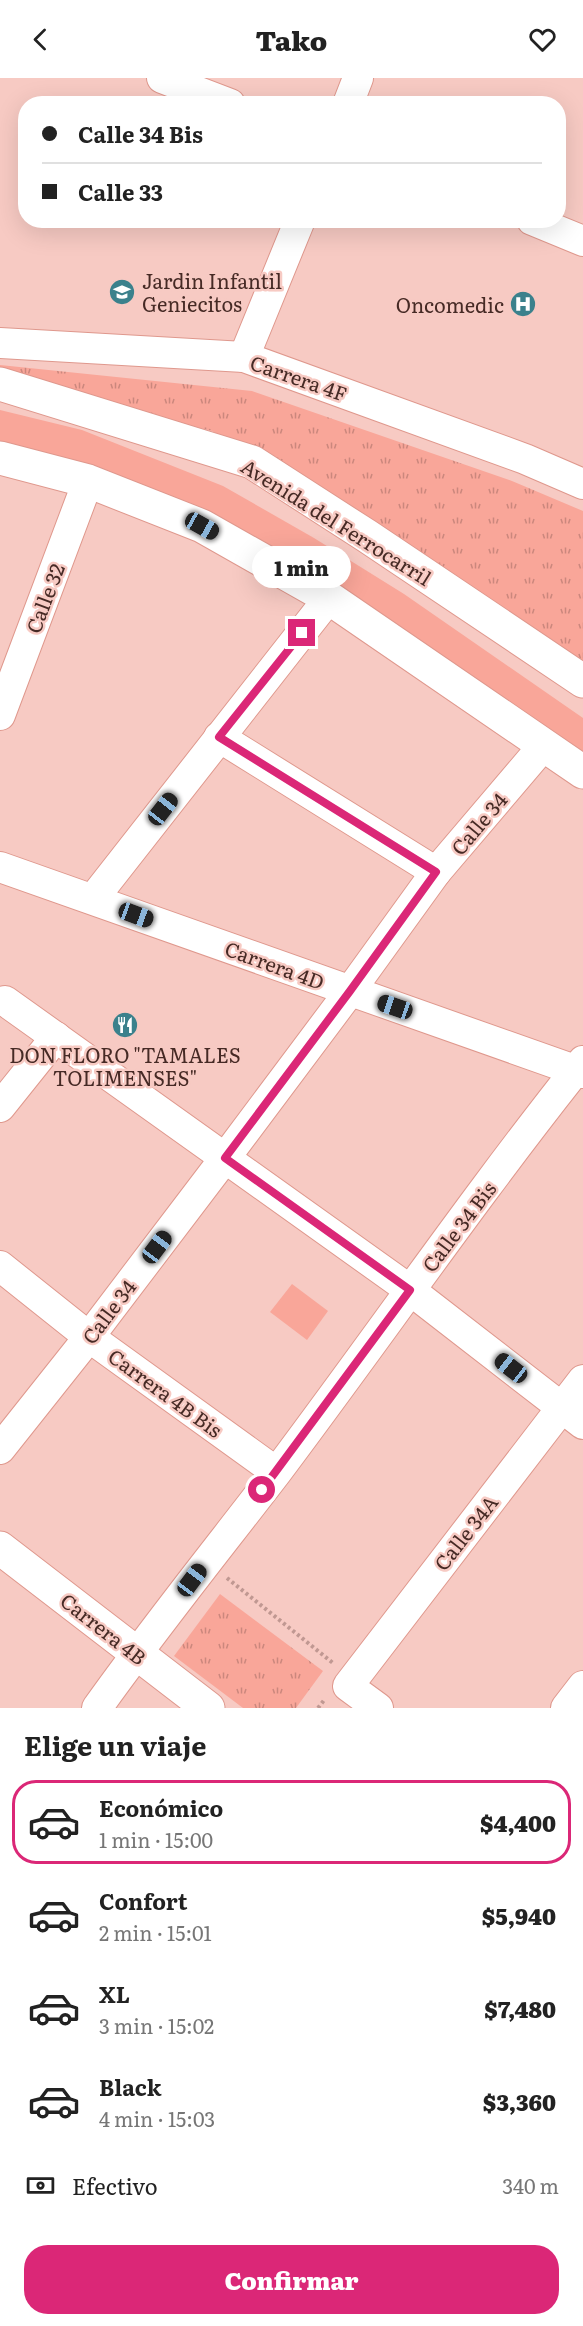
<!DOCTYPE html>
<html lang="es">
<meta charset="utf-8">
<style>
body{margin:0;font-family:Literata,serif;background:#f2f2f2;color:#222;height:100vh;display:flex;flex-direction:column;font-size:22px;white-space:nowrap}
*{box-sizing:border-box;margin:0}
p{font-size:20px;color:#767676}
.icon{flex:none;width:33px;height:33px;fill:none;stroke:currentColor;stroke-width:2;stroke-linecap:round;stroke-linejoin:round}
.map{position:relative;height:1630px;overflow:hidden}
.panel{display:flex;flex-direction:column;background:#fff;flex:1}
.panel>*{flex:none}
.guide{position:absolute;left:18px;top:18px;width:548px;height:132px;border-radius:24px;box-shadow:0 6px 24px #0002;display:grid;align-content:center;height:132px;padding:0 24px;background:#fff}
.end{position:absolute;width:27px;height:27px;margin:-14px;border:8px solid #db2777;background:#fff;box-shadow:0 0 0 3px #fff}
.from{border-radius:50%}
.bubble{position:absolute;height:42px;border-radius:21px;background:#fff;box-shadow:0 6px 24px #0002;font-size:20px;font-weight:800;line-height:42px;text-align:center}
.car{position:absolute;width:18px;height:36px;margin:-18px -9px;border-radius:8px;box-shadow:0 0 4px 2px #0007;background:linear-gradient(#222 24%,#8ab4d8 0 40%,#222 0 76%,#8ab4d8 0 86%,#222 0)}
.guide b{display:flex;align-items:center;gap:21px;height:57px;font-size:22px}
.guide b+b{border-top:2px solid #e0e0e0}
.guide i{width:15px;height:15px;background:#222}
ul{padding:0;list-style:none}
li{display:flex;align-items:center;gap:18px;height:84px;margin:0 12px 9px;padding:0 12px;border:3px solid transparent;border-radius:24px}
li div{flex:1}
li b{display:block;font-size:22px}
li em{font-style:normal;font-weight:800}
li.selected{border-color:#db2777}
li>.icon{width:54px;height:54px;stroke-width:1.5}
h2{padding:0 24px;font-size:27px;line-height:72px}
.pay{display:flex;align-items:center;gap:15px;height:66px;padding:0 24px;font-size:22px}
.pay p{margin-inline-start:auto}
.cta{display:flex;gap:12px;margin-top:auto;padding:12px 24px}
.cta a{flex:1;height:69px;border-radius:24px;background:#db2777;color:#fff;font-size:24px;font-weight:800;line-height:69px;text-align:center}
header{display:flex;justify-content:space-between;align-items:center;height:78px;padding:0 24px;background:#fff;font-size:27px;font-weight:800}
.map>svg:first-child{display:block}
.park{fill:url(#park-tufts)}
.garden{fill:#f9a699}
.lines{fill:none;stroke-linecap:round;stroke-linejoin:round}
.minor-casing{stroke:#df988d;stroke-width:32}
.major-casing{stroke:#df988d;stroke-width:35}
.path{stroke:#c09892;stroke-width:4;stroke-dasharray:3 3;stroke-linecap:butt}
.minor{stroke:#fff;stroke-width:30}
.major{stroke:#fff;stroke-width:33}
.route{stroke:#db2777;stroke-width:8}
.labels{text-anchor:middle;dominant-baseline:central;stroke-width:5;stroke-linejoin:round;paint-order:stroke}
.poi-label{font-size:20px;fill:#462a25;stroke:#f7cac3;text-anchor:start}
.street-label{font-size:20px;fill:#462a25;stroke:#f7cac3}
</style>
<header><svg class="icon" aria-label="back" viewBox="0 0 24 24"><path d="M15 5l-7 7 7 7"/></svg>Tako<svg class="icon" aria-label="heart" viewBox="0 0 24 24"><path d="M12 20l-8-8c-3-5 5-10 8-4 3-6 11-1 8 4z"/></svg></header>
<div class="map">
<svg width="583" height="1630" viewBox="0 0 583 1630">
<defs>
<pattern id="park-tufts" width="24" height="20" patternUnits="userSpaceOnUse" patternTransform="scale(1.5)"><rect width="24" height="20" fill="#f9a699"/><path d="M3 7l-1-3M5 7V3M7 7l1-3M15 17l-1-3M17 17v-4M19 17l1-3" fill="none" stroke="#cb877d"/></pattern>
</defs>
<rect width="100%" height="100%" fill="#f7cac3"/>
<g class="park">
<polygon points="0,287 252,313 512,403 583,433 583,587 374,447 212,353 0,301"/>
<polygon points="220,1516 323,1593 296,1630 243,1630 174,1578"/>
</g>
<g class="garden">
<polygon points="0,332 82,352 223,408 314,460 404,516 583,640 583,679 332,510 0,364"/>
<polygon points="292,1206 328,1233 307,1262 270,1234"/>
</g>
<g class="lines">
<g class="minor-casing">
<g id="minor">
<polyline points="162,0 230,26"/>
<polyline points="348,26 358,0"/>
<polyline points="532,142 583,163"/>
<polyline points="0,265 244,279 525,381 583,406"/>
<polyline points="244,279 300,142"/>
<polyline points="0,637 88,403"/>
<polyline points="219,659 436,794"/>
<polyline points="0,789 583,995"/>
<polyline points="93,821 329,520"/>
<polyline points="5,923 410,1212 583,1346"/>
<polyline points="0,1029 56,959"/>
<polyline points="0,1188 89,1259 276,1394"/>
<polyline points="0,1371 89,1259 225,1080 350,913 436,794 544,667"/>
<path d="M 97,1630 C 154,1550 216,1473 276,1395 C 379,1258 476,1117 583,983"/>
<polyline points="378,1630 348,1608 583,1302"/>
<polyline points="566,1630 583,1608"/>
</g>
</g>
<g class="major-casing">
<g id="major">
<polyline points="0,306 252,384 367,458 583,603"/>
<polyline points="0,380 88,403 202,448 329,520 583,694"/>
<polyline points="0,1470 208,1630"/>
</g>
</g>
<g class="path">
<polyline points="227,1500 333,1585"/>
<polyline points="318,1630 325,1621"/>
</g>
<use href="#minor" class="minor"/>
<use href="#major" class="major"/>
</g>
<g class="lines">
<polyline class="route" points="262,1412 410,1212 225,1080 350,913 436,794 219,659 302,555"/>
</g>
<defs>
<g id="school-disc" transform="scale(1.35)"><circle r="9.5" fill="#3b818c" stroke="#f7cac3"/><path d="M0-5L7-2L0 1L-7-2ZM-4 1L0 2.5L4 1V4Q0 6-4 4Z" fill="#fff"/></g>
<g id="hospital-disc" transform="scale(1.35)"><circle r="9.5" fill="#3b818c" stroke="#f7cac3"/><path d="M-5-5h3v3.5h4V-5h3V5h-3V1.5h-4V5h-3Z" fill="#fff"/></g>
<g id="restaurant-disc" transform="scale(1.35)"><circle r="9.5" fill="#3b818c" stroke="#f7cac3"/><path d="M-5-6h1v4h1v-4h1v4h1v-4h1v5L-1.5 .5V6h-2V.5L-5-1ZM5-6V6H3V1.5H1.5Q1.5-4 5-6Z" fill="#fff"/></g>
</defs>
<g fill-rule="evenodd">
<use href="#school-disc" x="122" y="214"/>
<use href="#hospital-disc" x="523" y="226"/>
<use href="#restaurant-disc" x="125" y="947"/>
</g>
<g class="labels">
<g class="poi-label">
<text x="142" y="202">Jardin Infantil<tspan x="142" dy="23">Geniecitos</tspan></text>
<text x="504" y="226" text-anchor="end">Oncomedic</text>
<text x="125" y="976" text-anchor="middle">DON FLORO "TAMALES<tspan x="125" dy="23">TOLIMENSES"</tspan></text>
</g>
<g class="street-label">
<text transform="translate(299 299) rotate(19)">Carrera 4F</text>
<text transform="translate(337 443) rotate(32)">Avenida del Ferrocarril</text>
<text transform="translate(44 520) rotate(-69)">Calle 32</text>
<text transform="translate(478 745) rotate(-50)">Calle 34</text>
<text transform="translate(275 886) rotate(20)">Carrera 4D</text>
<text transform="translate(458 1148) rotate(-53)">Calle 34 Bis</text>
<text transform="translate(108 1233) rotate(-53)">Calle 34</text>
<text transform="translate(166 1314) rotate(36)">Carrera 4B Bis</text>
<text transform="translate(465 1454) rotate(-52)">Calle 34A</text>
<text transform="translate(104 1550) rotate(38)">Carrera 4B</text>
</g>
</g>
</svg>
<i class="end from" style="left:262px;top:1412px"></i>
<i class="end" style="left:302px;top:555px"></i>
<div class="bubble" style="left:252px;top:468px;width:99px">1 min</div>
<i class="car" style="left:202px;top:448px;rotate:119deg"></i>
<i class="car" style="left:163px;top:731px;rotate:38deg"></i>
<i class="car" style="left:136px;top:837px;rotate:110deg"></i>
<i class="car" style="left:395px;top:929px;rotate:289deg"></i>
<i class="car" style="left:157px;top:1169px;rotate:37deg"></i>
<i class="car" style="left:511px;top:1290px;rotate:308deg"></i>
<i class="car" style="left:192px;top:1502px;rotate:37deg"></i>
<div class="guide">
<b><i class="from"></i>Calle 34 Bis</b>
<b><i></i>Calle 33</b>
</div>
</div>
<section class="panel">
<h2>Elige un viaje</h2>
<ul>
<li class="selected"><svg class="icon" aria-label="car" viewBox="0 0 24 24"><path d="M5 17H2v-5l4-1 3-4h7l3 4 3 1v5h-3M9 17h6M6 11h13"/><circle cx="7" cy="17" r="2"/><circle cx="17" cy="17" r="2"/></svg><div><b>Económico</b><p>1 min · 15:00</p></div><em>$4,400</em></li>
<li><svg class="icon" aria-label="car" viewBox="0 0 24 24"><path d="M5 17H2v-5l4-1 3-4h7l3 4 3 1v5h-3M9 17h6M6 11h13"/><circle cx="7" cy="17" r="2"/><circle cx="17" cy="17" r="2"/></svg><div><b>Confort</b><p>2 min · 15:01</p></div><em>$5,940</em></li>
<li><svg class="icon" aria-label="car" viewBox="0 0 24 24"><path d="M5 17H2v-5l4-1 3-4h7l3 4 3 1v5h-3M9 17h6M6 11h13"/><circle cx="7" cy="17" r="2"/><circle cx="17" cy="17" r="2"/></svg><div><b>XL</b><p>3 min · 15:02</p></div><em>$7,480</em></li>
<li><svg class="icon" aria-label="car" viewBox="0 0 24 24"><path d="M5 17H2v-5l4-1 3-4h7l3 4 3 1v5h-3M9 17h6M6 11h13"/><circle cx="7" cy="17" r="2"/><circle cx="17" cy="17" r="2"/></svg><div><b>Black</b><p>4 min · 15:03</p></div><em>$3,360</em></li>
</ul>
<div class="pay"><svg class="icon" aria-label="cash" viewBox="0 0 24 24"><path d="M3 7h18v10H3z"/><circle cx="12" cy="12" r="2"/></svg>Efectivo<p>340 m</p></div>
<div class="cta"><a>Confirmar</a></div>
</section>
